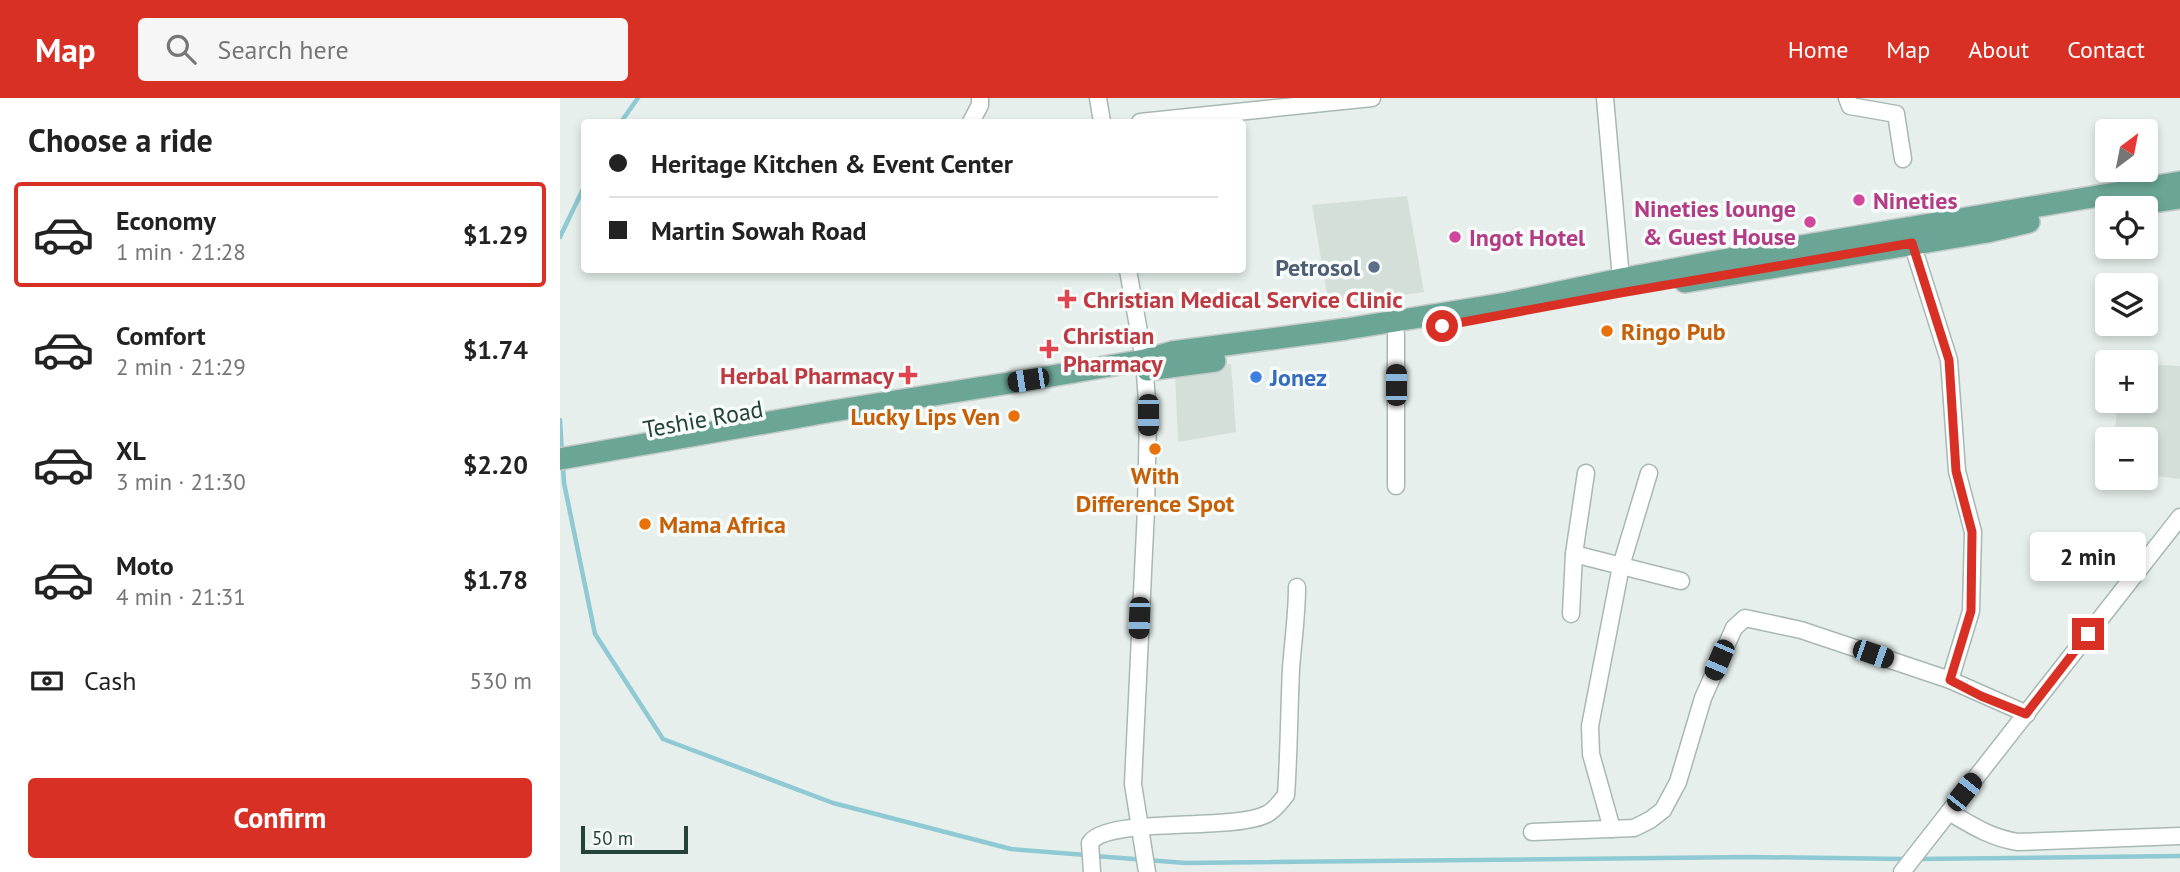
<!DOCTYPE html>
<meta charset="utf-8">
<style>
body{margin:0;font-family:"PT Sans",sans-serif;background:#f6f6f6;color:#222;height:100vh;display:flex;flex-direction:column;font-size:26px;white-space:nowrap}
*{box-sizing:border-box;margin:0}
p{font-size:23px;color:#767676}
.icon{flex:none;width:38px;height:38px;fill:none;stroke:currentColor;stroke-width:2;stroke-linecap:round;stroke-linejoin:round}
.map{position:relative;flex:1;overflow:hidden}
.drawer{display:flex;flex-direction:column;background:#fff;width:560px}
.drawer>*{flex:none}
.hud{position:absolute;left:21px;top:21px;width:665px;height:154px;border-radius:7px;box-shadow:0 4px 10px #0003;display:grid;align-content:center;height:154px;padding:0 28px;background:#fff}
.needle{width:46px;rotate:32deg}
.controls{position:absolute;left:1535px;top:21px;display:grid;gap:14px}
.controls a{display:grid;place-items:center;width:63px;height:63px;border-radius:7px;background:#fff;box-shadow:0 4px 10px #0003;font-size:35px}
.scale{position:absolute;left:21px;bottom:18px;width:107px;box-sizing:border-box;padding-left:7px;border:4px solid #24423a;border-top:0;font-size:19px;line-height:24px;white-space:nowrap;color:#24423a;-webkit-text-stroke:5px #f7fbf9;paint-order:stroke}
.end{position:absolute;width:32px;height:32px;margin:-16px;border:9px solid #d93025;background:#fff;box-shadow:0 0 0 4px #fff}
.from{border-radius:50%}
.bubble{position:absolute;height:49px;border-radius:7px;background:#fff;box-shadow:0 4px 10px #0003;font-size:23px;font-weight:700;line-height:49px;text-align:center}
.car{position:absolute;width:21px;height:42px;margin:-21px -10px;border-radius:9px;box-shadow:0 0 5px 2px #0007;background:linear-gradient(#222 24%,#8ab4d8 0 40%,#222 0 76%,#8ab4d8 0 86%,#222 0)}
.hud b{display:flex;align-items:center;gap:24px;height:66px;font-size:26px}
.hud b+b{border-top:2px solid #e0e0e0}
.hud i{width:18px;height:18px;background:#222}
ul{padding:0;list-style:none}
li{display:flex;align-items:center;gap:21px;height:105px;margin:0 14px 10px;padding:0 14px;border:4px solid transparent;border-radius:7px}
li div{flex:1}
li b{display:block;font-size:26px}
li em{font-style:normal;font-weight:700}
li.selected{border-color:#d93025}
li>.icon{width:63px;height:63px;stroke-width:1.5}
h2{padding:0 28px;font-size:32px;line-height:84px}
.pay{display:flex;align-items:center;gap:18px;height:77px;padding:0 28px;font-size:26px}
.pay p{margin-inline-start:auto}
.action{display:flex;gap:14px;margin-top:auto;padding:14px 28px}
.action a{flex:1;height:80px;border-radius:7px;background:#d93025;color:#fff;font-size:28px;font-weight:700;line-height:80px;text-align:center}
header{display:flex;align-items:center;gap:42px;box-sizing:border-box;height:98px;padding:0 35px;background:#d93025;color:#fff}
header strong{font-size:33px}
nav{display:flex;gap:38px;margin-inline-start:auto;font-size:24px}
.search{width:490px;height:63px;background:#f6f6f6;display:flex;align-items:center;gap:18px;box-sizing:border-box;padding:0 24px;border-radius:7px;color:#767676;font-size:26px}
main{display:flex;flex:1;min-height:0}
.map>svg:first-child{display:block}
.built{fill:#d4dfda}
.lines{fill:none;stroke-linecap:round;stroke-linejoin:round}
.stream{stroke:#8ec9d4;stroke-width:4.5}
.minor-casing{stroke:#a8b8b2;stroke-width:19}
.major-casing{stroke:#c2cac8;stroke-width:24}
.minor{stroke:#fff;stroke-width:16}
.major{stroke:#6aa596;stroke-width:21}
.route{stroke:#d93025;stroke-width:9}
.hotel-dot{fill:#d1479c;stroke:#f7fbf9;stroke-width:2.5}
.service-dot{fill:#5c6f8a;stroke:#f7fbf9;stroke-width:2.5}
.health-dot{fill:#e0444e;stroke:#f7fbf9;stroke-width:2.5}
.food-dot{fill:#e8710a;stroke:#f7fbf9;stroke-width:2.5}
.shop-dot{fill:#3f7fe0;stroke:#f7fbf9;stroke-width:2.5}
.labels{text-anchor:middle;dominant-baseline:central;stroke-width:7;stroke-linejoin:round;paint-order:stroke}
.hotel-label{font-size:24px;font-weight:bold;fill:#b23c85;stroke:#f7fbf9;text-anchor:start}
.service-label{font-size:24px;font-weight:bold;fill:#4e5e75;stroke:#f7fbf9;text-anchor:end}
.health-label{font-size:24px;font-weight:bold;fill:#be3a42;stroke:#f7fbf9;text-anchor:start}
.food-label{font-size:24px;font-weight:bold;fill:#c56008;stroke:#f7fbf9;text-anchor:start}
.shop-label{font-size:24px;font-weight:bold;fill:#366cbe;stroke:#f7fbf9;text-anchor:start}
.street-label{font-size:24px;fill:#24423a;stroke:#f7fbf9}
</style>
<header>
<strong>Map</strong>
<div class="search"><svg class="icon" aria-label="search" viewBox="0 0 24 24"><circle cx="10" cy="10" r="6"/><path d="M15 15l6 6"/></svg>Search here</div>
<nav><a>Home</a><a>Map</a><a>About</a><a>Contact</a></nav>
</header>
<main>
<section class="drawer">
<h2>Choose a ride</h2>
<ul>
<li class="selected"><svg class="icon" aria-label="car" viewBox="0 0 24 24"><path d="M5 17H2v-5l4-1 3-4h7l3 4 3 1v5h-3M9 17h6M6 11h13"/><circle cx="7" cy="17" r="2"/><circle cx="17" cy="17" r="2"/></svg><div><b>Economy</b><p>1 min · 21:28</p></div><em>$1.29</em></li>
<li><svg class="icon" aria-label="car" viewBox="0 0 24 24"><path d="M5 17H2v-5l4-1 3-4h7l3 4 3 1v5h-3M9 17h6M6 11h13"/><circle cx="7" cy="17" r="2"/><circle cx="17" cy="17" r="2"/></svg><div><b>Comfort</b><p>2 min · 21:29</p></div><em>$1.74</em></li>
<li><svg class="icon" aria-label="car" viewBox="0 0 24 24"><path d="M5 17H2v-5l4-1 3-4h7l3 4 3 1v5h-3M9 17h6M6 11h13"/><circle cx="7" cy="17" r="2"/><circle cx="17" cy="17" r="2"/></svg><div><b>XL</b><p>3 min · 21:30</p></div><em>$2.20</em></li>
<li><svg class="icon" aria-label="car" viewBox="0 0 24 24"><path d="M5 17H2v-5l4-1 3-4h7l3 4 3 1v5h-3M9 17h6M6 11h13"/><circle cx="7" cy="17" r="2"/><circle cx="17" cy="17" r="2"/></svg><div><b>Moto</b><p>4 min · 21:31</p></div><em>$1.78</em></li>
</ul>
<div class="pay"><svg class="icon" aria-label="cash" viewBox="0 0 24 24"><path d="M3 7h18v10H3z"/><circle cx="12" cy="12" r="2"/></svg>Cash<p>530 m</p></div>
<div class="action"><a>Confirm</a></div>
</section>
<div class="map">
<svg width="1620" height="774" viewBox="0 0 1620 774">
<rect width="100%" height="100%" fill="#e6efeb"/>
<g class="built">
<polygon points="847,98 864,194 769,208 752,107"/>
<polygon points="671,266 676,334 618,344 615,274"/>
<polygon points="1586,266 1620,268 1620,381 1586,377 1586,341 1555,341 1557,303 1586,303"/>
</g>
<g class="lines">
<g class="stream">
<polyline points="61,24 78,0"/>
<polyline points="0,139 24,89"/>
<polyline points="0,322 2,356"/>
<polyline points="3,368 4,385 35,536 103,641 273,705 451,751 526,757"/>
<polyline points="535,758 626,765 1190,759 1345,761"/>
<polyline points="1357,761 1620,758"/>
</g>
<g class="minor-casing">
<g id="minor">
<polyline points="538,0 542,24"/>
<polyline points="1045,0 1061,181"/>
<polyline points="1287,0 1290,8 1336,16 1343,61"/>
<polyline points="411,24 420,7 420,0"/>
<polyline points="580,24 812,0"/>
<polyline points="1352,145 1389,262 1397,373 1413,434 1411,513 1390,582 1467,616"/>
<polyline points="568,172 584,262 588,317 586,411 573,686 587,774"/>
<polyline points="836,388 836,236"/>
<polyline points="1014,456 1121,483"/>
<polyline points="1011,516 1014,456 1026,375"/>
<path d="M 1389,714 C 1411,727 1431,740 1458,744 L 1620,738"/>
<polyline points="1052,731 1031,656 1030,628 1061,468 1089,375"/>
<polyline points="972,734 1074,730 1090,722 1103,712 1118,684 1143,600 1174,530 1185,520 1241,532 1390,582"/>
<path d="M 532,774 L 530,745 C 547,718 673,734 707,716 C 715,712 721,703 726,697 C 729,655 729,613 731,571 C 733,543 737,517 737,489"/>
<polyline points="1342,774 1620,419"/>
</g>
</g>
<g class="major-casing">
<g id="major">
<polyline points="1565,108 1620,100"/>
<polyline points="1125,184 1427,134 1469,124"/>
<polyline points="587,272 655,263"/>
<polyline points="0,361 273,313 468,282 584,262 612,254 786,231 947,205 1061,181 1206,154 1620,84"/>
</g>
</g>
<use href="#minor" class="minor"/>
<use href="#major" class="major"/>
</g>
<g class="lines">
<polyline class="route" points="882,228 1060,195 1352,145 1389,262 1396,373 1412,434 1411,513 1390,582 1421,598 1466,616 1528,536"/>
</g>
<g class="hotel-dot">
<circle cx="1299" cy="102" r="7"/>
<circle cx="1250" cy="124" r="7"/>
<circle cx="895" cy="139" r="7"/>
</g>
<circle class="service-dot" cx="814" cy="169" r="7"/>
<g class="health-dot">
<path d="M503.5 190.5h7v7h7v7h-7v7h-7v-7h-7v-7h7z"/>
<path d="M485.5 240.5h7v7h7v7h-7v7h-7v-7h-7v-7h7z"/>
<path d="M344.5 266.5h7v7h7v7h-7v7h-7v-7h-7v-7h7z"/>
</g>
<g class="food-dot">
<circle cx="1047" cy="233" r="7"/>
<circle cx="454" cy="318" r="7"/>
<circle cx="595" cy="351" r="7"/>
<circle cx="85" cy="426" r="7"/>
</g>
<circle class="shop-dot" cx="696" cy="279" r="7"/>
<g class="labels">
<g class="hotel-label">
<text x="1313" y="102">Nineties</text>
<text x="1236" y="110" text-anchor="end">Nineties lounge<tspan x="1236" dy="28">&amp; Guest House</tspan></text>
<text x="909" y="139">Ingot Hotel</text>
</g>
<g class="service-label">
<text x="800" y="169">Petrosol</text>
</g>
<g class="health-label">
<text x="523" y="201">Christian Medical Service Clinic</text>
<text x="503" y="237">Christian<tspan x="503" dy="28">Pharmacy</tspan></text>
<text x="334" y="277" text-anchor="end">Herbal Pharmacy</text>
</g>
<g class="food-label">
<text x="1061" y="233">Ringo Pub</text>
<text x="440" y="318" text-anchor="end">Lucky Lips Ven</text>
<text x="595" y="377" text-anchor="middle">With<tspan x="595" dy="28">Difference Spot</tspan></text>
<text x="99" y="426">Mama Africa</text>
</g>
<g class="shop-label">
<text x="710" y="279">Jonez</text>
</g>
<g class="street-label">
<text transform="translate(143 321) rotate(-10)">Teshie Road</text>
</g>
</g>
</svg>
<div class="controls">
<a><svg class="needle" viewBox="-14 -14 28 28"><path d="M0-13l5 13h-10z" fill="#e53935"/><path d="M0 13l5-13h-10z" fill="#767676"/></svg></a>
<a><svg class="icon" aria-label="locate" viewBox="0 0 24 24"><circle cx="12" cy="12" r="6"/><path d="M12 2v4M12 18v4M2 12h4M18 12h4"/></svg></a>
<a><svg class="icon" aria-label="layers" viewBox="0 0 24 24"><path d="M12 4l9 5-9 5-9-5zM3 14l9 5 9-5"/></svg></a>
<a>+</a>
<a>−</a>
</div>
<div class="scale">50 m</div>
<i class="end from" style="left:882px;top:228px"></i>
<i class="end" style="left:1528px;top:536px"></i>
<div class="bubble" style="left:1470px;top:434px;width:116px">2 min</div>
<i class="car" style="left:468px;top:282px;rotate:261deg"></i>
<i class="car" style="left:836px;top:287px;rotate:0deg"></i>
<i class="car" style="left:588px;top:317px;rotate:180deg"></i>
<i class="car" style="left:579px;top:520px;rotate:182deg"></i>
<i class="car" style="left:1313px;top:556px;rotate:109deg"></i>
<i class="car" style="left:1159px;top:562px;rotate:203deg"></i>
<i class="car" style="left:1404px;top:694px;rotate:38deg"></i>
<div class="hud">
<b><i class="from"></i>Heritage Kitchen &amp; Event Center</b>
<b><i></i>Martin Sowah Road</b>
</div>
</div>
</main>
